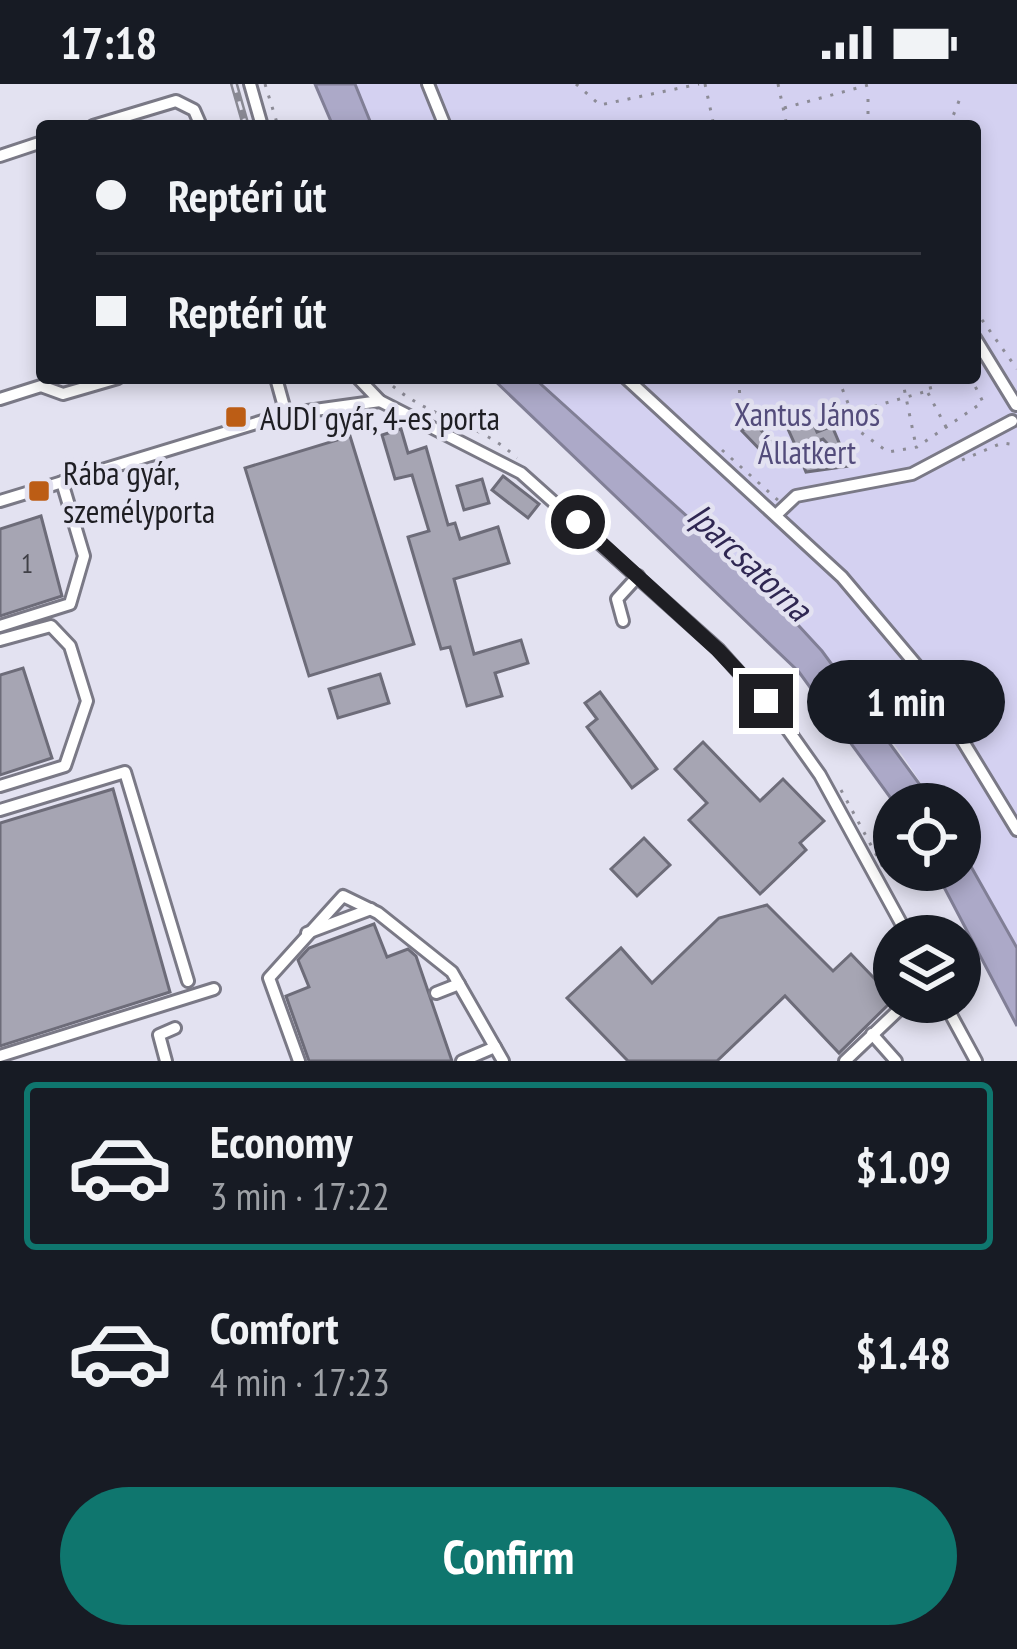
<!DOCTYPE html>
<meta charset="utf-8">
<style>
body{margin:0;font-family:"PT Sans Narrow",sans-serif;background:#20242c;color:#f1f3f6;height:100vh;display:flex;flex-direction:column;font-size:45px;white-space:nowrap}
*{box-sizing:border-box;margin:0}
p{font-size:39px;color:#9ea1a6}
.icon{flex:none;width:66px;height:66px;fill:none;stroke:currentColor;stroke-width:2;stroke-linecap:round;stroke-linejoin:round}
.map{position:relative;height:977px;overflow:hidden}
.details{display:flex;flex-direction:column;background:#171b24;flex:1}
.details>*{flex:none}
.top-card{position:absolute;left:36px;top:36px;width:945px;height:264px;border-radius:12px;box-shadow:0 6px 18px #0003;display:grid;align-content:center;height:264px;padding:0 60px;background:#171b24}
.buttons{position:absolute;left:873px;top:699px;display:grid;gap:24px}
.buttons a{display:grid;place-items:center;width:108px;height:108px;border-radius:50%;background:#171b24;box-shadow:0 6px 18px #0003;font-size:60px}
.end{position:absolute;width:54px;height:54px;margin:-27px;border:15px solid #1e1e23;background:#fff;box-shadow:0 0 0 6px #fff}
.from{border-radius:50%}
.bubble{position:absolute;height:84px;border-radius:42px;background:#171b24;box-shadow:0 6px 18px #0003;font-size:39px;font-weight:700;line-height:84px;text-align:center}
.top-card b{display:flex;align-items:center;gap:42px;height:114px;font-size:45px}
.top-card b+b{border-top:3px solid #363941}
.top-card i{width:30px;height:30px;background:#f1f3f6}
ul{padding:21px 0 0;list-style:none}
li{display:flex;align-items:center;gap:36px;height:168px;margin:0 24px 18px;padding:0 36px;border:6px solid transparent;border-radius:12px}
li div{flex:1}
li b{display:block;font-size:45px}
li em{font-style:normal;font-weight:700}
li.on{border-color:#0f766e}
li>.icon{width:108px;height:108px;stroke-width:1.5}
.cta{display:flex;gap:24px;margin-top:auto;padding:24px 60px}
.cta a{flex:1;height:138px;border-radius:72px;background:#0f766e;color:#fff;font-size:48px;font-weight:700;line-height:138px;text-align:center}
.status{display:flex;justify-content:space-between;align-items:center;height:84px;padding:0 60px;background:#171b24;direction:ltr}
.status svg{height:33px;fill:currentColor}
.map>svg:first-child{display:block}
.green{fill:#d4d1f1}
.water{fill:#aca9c8;stroke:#817f96;stroke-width:3}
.building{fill:#a6a5b3;stroke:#6d6c79;stroke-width:3}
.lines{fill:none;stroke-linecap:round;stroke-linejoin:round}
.minor-casing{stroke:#7a7986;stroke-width:16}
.path{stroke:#8c8b96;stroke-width:3;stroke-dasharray:3 9;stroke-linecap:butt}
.minor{stroke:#fff;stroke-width:10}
.rail-casing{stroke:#898993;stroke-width:8}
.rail{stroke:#e3e2f1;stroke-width:3;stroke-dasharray:9;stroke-linecap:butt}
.route{stroke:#1e1e23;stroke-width:15}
.poi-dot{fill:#bc5d15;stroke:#e3e2f1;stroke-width:4.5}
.labels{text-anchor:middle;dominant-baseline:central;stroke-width:9;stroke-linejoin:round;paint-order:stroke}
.number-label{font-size:27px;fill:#404047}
.park-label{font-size:33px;fill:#534c7b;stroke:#e3e2f1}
.poi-label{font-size:33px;fill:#1e1e23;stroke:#e3e2f1;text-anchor:start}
.water-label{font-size:36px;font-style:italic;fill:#2f2752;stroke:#e3e2f1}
</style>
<div class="status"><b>17:18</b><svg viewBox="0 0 49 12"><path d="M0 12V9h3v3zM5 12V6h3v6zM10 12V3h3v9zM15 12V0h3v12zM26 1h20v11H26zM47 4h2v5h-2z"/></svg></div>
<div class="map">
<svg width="1017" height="977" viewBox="0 0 1017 977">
<rect width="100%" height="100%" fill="#e3e2f1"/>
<path class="green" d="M 355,0 L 1017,0 L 1017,864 L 960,763 L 960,720 L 934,720 C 831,550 677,428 534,294 L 975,294 L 975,42 L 372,42 Z"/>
<g class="water">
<polygon points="315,0 355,0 372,42 333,42"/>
<polygon points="492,294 534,294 752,491 822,567 934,720 895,720 799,588"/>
<polygon points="960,763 1017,864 1017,942 935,786 960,786"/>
</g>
<g class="building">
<polygon points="812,336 817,348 832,342 849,382 806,388 801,376 840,373 823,355 797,365 788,345"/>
<polygon points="752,337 784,370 770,376 742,347"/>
<polygon points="401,345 408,369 426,363 448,441 455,439 460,455 498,443 509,479 454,495 474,570 521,556 528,579 495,589 502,612 467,622 450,563 441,565 408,453 429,447 412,391 395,395 382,351"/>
<polygon points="350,352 414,560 309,592 245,384"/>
<polygon points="503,392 539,420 528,434 492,406"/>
<polygon points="482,395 489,419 464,426 457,402"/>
<polygon points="41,432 62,512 0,532 0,445"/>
<polygon points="23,584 52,674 0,691 0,591"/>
<polygon points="380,590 389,619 338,634 329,605"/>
<polygon points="600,608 657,685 632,704 587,643 597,635 585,619"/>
<polygon points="703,658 760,717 783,695 824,737 800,759 806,766 760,810 689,736 707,719 675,685"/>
<polygon points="113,705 170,908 0,962 0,739"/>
<polygon points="644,754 670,781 637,812 611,785"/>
<polygon points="767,821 833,887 851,870 894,915 839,969 785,912 717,977 628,977 567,914 621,864 652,899 719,834"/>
<polygon points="374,840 387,873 408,865 416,872 452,977 309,977 286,912 309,903 298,876 309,864"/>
</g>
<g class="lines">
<g class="minor-casing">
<g id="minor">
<polyline points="250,0 262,42"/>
<polyline points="428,0 445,42"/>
<polyline points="93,42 176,17 194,26 201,42"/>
<polyline points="0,72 42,58"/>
<polyline points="975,254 1016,321"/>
<polyline points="276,294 286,330"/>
<polyline points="358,294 380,317 521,389 719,566 781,636 820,691 908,852"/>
<polyline points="626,294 842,493 917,582 1017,746"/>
<polyline points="0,315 41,302 63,310 118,294"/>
<polyline points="0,417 286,330 380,317"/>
<polyline points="776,431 796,412 912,390 1012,337"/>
<polyline points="623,537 617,515 638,492"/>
<polyline points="0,542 70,520 84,472 62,398"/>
<polyline points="0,556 51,542 70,562 87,617 65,682 0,702"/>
<polyline points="0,726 125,688 188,897"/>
<polyline points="307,849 371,825"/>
<polyline points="436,909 459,900"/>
<polyline points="944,918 976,977"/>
<polyline points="872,950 896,977"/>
<polyline points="0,972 214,905"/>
<polyline points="166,977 159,951 175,944"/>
<polyline points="299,977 269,894 343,812 378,829 452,888 503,977"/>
<polyline points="462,977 495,963"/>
<polyline points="845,977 907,918"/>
</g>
</g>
<g class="path">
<polyline points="265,0 278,42"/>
<polyline points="576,0 600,21 699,0"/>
<polyline points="705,0 714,42"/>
<polyline points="778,0 787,42"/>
<polyline points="784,24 872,0"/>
<polyline points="868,42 868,6"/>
<polyline points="949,42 961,12"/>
<polyline points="975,226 1017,285"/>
<path d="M 384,294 C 427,336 477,336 517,374"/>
<polyline points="739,294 740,320"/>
<polyline points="838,294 859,347 888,368 917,363 983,318 971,294"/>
<polyline points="902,294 916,362"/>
<polyline points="928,309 946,343"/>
<polyline points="851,329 931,306 928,294"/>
<polyline points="722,366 779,417"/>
<polyline points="962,376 1002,359 1017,361"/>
<polyline points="841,706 885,787"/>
</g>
<use href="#minor" class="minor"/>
<g class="rail-casing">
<polyline id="rail" points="234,0 246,42"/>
</g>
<use href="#rail" class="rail"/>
</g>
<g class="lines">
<polyline class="route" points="578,438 718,566 766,617"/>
</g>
<g class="poi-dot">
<rect x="224" y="321" width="24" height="24" rx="6"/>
<rect x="27" y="395" width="24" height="24" rx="6"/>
</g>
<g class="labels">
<g class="number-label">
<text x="27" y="479">1</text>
</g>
<g class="park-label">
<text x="807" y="329">Xantus János<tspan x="807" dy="38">Állatkert</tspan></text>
</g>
<g class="poi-label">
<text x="260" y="333">AUDI gyár, 4-es porta</text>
<text x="63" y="388">Rába gyár,<tspan x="63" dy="38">személyporta</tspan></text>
</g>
<g class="water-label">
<text transform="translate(750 477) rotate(43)">Iparcsatorna</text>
</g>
</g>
</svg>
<div class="buttons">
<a><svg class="icon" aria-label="locate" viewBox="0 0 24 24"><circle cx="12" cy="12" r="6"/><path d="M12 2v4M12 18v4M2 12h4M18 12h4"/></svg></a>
<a><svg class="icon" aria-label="layers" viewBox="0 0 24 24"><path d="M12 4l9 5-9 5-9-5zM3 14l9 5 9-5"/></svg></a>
</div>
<i class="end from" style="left:578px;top:438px"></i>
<i class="end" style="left:766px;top:617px"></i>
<div class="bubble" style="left:807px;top:576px;width:198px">1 min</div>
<div class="top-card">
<b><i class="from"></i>Reptéri út</b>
<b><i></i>Reptéri út</b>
</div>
</div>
<section class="details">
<ul>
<li class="on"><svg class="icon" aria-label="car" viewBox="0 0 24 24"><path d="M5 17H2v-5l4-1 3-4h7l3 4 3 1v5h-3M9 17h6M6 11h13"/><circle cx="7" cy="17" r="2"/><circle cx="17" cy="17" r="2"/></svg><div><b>Economy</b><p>3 min · 17:22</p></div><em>$1.09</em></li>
<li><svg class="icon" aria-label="car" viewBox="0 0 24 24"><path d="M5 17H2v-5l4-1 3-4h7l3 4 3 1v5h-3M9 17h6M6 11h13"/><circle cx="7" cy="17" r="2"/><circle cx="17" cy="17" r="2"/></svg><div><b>Comfort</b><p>4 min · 17:23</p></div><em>$1.48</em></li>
</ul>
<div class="cta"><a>Confirm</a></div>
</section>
